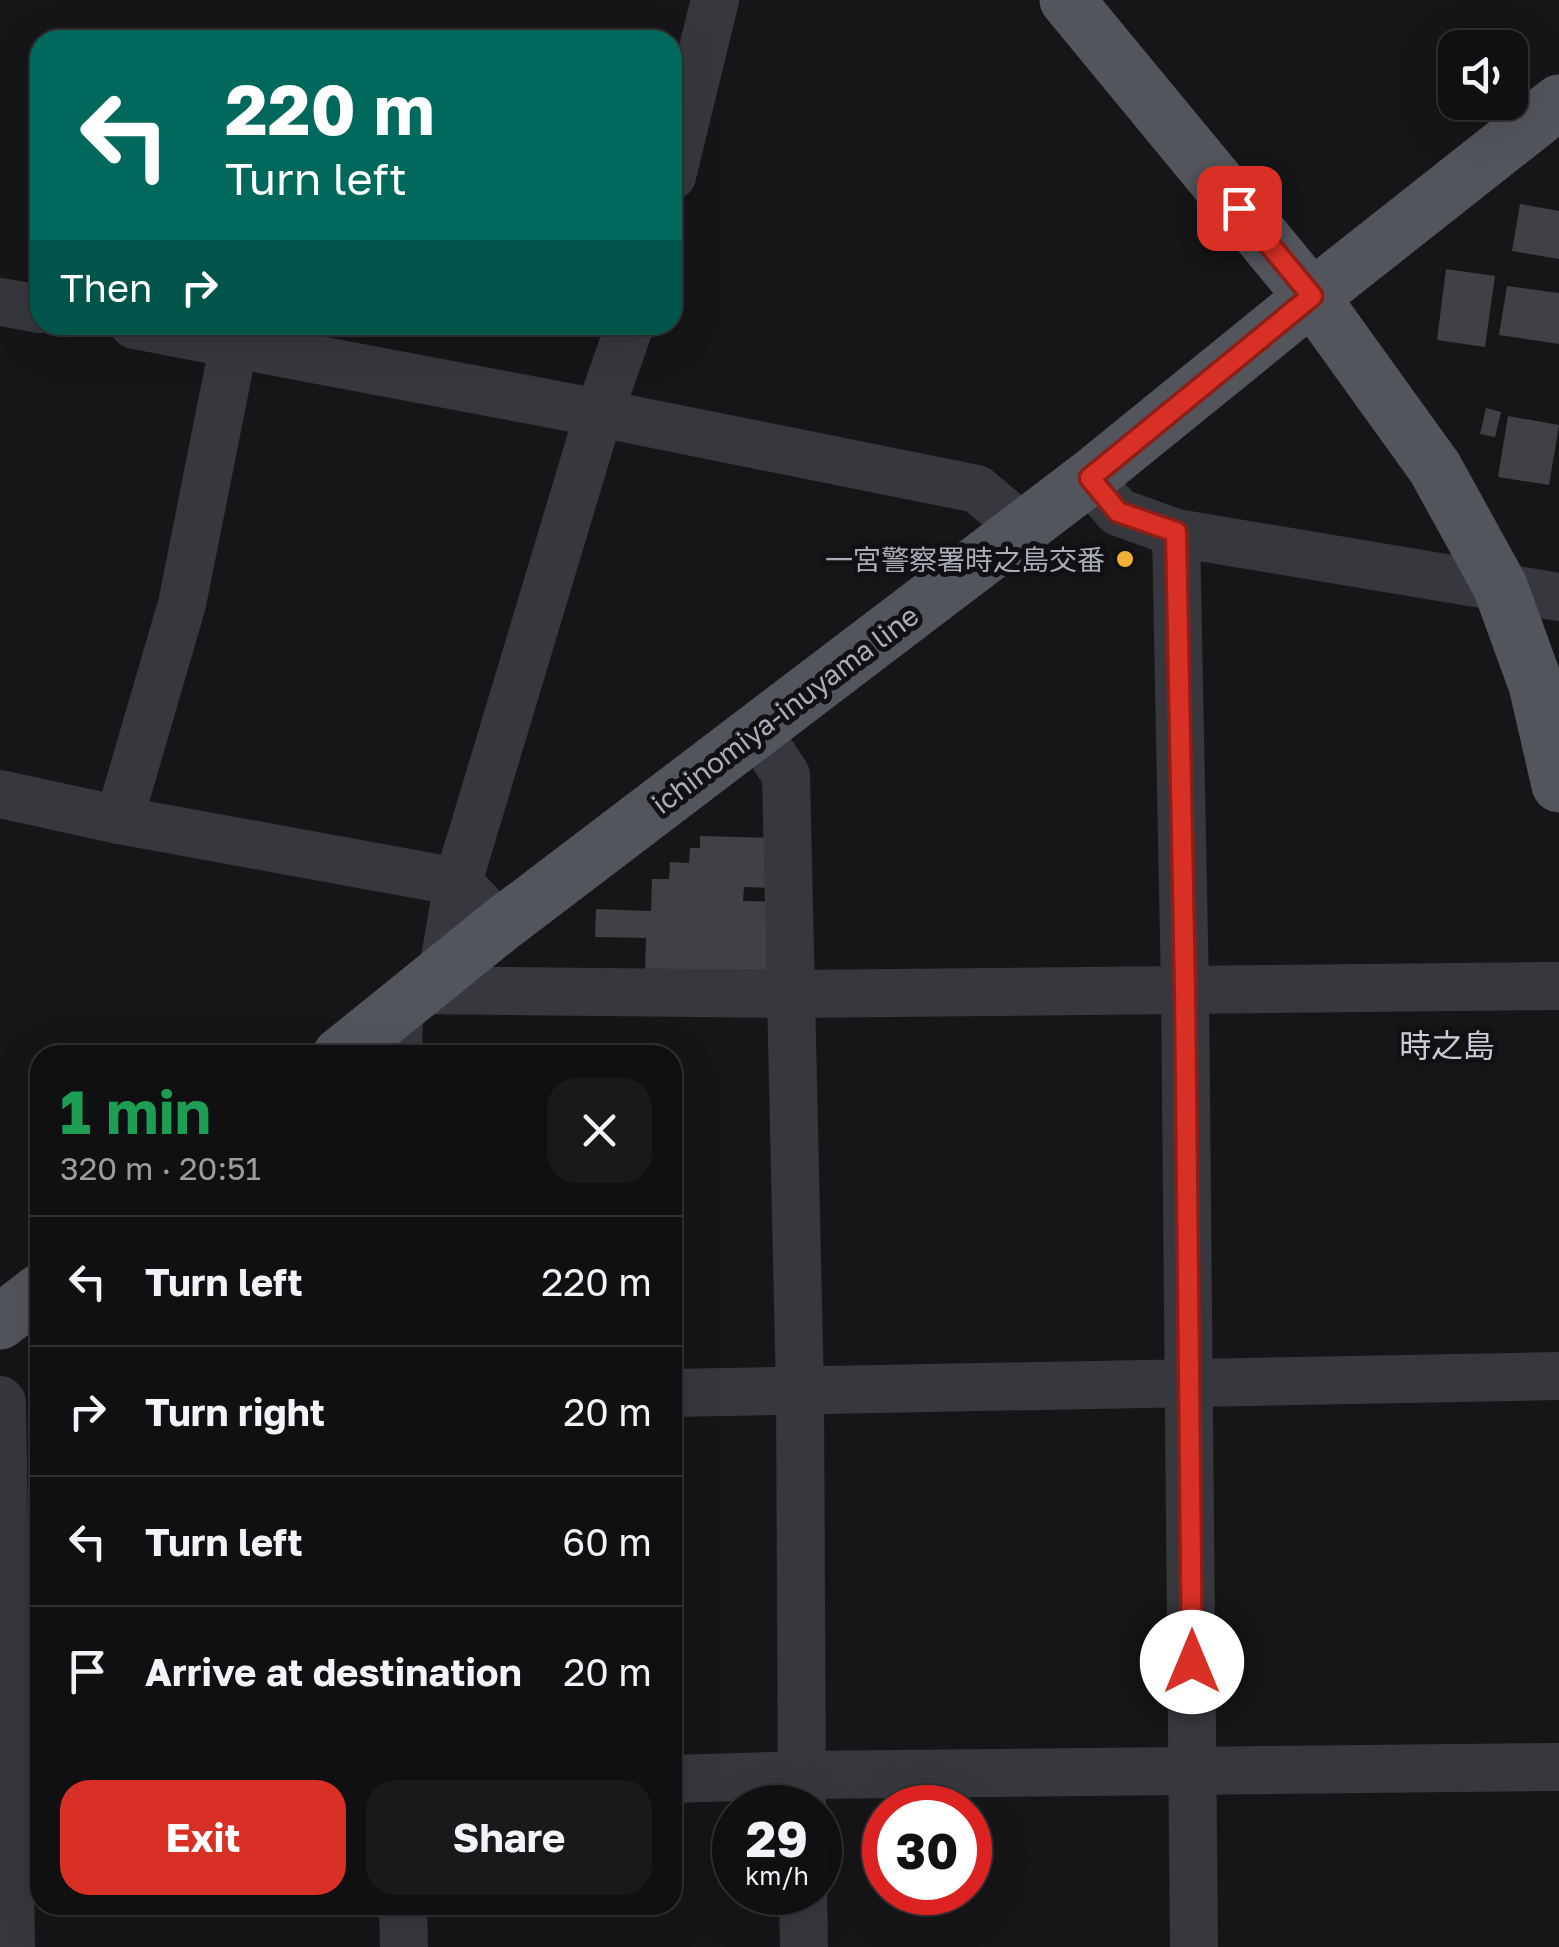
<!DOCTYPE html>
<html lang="en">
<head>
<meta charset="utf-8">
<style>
	:root { --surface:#101012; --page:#19191b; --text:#f1f3f6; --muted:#9c9d9f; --line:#303032; --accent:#d93025 }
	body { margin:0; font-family:"Golos Text","Noto Sans JP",sans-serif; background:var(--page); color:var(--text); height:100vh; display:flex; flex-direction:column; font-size:38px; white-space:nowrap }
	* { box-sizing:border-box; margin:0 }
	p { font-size:32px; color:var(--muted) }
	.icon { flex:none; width:55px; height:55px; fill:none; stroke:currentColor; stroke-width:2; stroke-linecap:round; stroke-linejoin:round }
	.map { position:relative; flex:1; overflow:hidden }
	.details { position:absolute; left:30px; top:1045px; width:652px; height:870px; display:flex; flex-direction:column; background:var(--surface); border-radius:30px; box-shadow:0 10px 40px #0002,0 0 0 2px var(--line) }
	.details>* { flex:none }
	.hud { position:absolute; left:30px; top:30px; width:652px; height:305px; border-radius:30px; box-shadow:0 10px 40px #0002,0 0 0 2px var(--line); background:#00695c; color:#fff; overflow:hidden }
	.fabs { position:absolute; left:1438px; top:30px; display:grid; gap:20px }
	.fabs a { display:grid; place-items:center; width:90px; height:90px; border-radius:20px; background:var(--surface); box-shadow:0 10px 40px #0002,0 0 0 2px var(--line); font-size:50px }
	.speed { position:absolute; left:712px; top:1785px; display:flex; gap:20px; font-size:50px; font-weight:700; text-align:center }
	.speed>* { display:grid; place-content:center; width:130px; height:130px; border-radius:50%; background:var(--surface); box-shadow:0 10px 40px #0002,0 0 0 2px var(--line); line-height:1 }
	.speed small { font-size:25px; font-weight:400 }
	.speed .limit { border:15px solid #d22; background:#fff; color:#111 }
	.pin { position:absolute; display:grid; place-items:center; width:85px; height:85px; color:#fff; margin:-42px; border-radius:20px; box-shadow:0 5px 15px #0006 }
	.me { position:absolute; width:110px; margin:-55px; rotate:0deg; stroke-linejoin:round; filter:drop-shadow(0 0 8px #0008) }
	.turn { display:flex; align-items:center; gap:35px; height:210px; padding:0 30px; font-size:45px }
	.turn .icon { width:130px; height:130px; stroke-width:2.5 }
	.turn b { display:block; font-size:70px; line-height:85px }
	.then { display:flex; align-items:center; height:95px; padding:0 30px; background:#0003; gap:20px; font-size:38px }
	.round { display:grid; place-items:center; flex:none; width:105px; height:105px; border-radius:30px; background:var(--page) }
	.headline { display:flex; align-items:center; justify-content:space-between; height:170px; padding:0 30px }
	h1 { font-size:60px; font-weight:700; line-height:75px; color:#1e9e55 }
	.button { display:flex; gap:20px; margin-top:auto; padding:20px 30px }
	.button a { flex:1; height:115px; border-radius:30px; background:var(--accent); color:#fff; font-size:40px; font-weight:700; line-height:115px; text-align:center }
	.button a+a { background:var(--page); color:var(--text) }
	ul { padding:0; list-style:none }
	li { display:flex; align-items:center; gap:30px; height:130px; padding:0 30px; border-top:2px solid var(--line) }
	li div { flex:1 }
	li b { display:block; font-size:38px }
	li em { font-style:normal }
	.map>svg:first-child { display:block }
	.building { fill:#404145 }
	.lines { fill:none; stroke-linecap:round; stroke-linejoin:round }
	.minor { stroke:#37383d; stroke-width:48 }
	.major { stroke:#53555c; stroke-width:55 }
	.route-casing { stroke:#8d1f18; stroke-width:25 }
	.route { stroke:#d93025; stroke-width:18 }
	.poi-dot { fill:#f2b134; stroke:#111113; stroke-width:4 }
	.labels { text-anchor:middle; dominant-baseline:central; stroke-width:10; stroke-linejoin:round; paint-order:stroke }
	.poi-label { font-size:28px; fill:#a8adb8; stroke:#111113; text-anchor:end }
	.street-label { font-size:28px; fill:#a8adb8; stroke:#111113 }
	.quarter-label { font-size:32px; fill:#c9ccd4; stroke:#111113 }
</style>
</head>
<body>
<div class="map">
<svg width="1559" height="1947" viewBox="0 0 1559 1947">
	<rect width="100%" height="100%" fill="#161618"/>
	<g class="building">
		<polygon points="1520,204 1559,211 1559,259 1512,251"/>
		<polygon points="1446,269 1495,276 1485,347 1437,340"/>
		<polygon points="1507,286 1559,293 1559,344 1499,335"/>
		<polygon points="1486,408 1501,412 1495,437 1480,434"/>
		<polygon points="1508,416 1559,425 1549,485 1498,477"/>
		<polygon points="700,836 777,838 776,888 744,887 743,901 783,902 781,975 645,972 646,938 595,937 596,909 651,911 652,879 669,879 670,862 689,863 690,848 700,848"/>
	</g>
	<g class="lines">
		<g class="minor">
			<polyline points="672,176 715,0"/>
			<polyline points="0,302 40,309"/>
			<polyline points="134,325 599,413 977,489 1023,528"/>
			<polyline points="1089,478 1118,512 1176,533 1559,597"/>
			<polyline points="1176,533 1185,990 1194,1947"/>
			<polyline points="757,731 786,775 800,1391 802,1808"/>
			<polyline points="0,794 119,820 458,882 479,904"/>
			<polyline points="119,820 182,604 234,343"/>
			<polyline points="443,970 458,882 599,413 630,325"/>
			<polyline points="421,990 792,994 1559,986"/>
			<polyline points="398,1055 399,1009"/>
			<polyline points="672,1393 1559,1376"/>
			<polyline points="0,1400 2,1402 11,1947"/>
			<polyline points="672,1779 801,1775 1559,1767"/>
			<polyline points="803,1892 804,1947"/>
			<polyline points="403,1905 404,1947"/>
		</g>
		<g class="major">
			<polyline points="1067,0 1312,297 1435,468 1500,586 1536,685 1559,785"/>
			<polyline points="340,1055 501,925 1089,478 1312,297 1559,102"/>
			<polyline points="0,1322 40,1291"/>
		</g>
	</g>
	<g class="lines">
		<g class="route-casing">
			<polyline id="route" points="1192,1662 1185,990 1176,532 1118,512 1090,478 1312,296 1239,208"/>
		</g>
		<use href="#route" class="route"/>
	</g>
	<circle class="poi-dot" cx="1125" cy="559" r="10"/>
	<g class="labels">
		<g class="poi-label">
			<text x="1105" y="559">一宮警察署時之島交番</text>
		</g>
		<g class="street-label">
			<text transform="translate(785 709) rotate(-37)">ichinomiya-inuyama line</text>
		</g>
		<g class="quarter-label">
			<text x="1447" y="1045">時之島</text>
		</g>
	</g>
</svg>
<div class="fabs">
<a><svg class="icon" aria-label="sound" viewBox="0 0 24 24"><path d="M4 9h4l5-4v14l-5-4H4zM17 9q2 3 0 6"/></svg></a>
</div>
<div class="speed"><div>29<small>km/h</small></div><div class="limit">30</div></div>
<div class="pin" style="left:1239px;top:208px;background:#d93025"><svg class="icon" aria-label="arrive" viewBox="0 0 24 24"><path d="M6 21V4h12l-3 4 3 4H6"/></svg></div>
<svg class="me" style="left:1192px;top:1662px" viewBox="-20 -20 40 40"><circle r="19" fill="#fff"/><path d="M0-13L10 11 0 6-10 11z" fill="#d93025"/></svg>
<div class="hud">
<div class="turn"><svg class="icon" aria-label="left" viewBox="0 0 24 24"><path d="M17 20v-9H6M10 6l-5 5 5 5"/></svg><div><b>220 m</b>Turn left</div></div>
<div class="then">Then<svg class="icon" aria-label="right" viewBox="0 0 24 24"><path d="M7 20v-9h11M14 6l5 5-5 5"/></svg></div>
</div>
<section class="details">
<div class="headline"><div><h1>1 min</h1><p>320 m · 20:51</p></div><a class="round"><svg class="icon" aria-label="close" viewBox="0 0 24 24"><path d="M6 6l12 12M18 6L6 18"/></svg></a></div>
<ul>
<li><svg class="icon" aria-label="left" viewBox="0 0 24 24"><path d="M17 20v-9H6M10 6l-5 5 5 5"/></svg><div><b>Turn left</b></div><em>220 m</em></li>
<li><svg class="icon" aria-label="right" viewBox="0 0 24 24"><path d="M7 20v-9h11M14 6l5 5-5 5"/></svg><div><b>Turn right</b></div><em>20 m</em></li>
<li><svg class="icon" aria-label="left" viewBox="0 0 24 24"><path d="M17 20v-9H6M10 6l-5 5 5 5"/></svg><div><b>Turn left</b></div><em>60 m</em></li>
<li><svg class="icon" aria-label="arrive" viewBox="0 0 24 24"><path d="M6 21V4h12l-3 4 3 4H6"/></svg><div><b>Arrive at destination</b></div><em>20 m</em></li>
</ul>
<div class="button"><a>Exit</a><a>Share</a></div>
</section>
</div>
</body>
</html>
